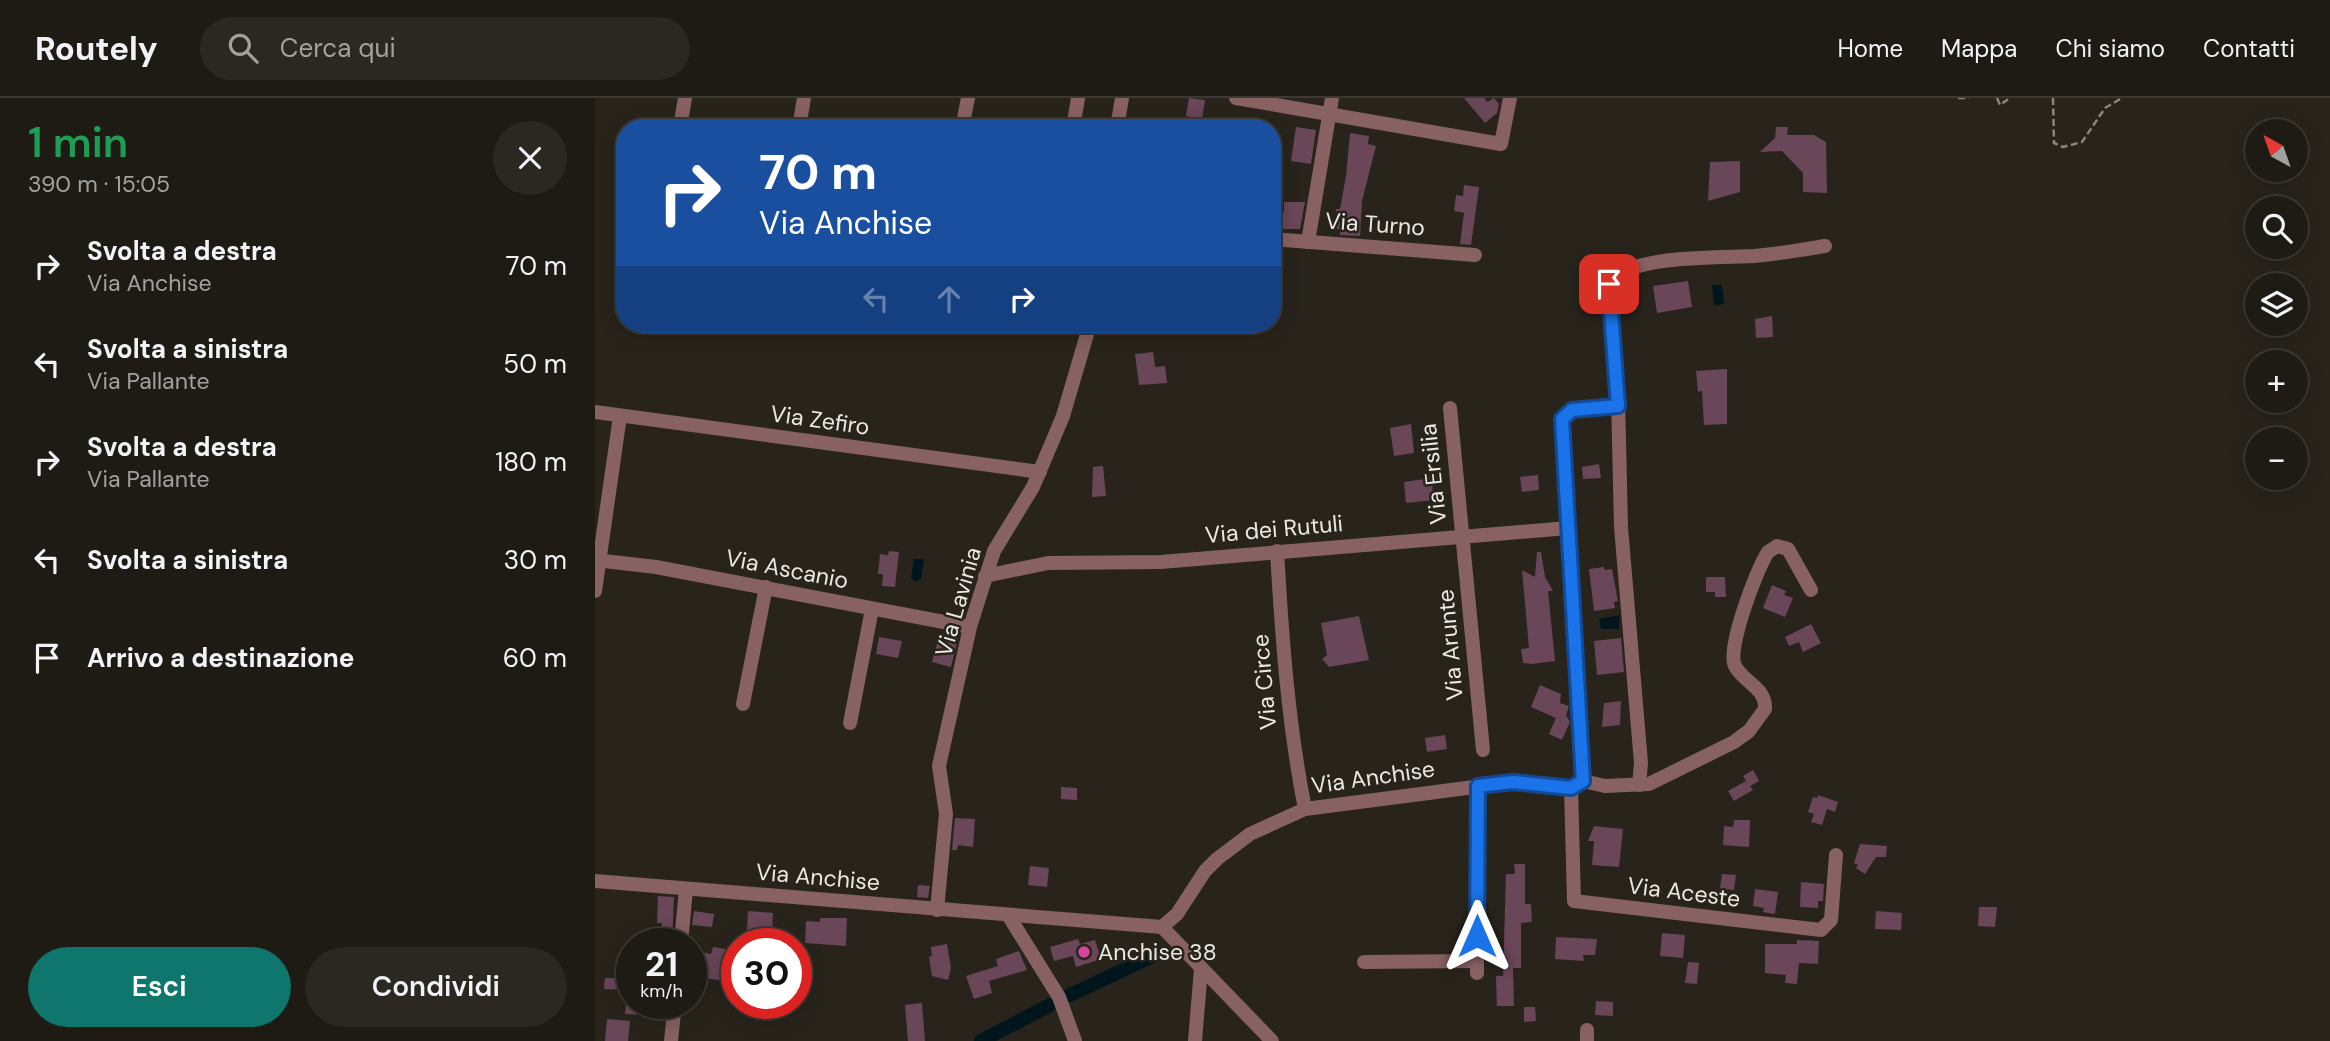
<!DOCTYPE html>
<html lang="it">
<head>
<meta charset="utf-8">
<style>
	:root { --surface:#1e1b15; --page:#2b2822; --text:#f1f3f6; --muted:#a1a1a0; --line:#3c3934; --accent:#0f766e }
	body { margin:0; font-family:"DM Sans",sans-serif; background:var(--page); color:var(--text); height:100vh; display:flex; flex-direction:column; font-size:26px; white-space:nowrap }
	* { box-sizing:border-box; margin:0 }
	p { font-size:23px; color:var(--muted) }
	.icon { flex:none; width:38px; height:38px; fill:none; stroke:currentColor; stroke-width:2; stroke-linecap:round; stroke-linejoin:round }
	.map { position:relative; flex:1; overflow:hidden }
	.sheet { display:flex; flex-direction:column; background:var(--surface); width:595px }
	.sheet>* { flex:none }
	.top-card { position:absolute; left:21px; top:21px; width:665px; height:214px; border-radius:28px; box-shadow:0 4px 18px #0003,0 0 0 2px var(--line); background:#1a4fa0; color:#fff; overflow:hidden }
	.needle { width:46px; rotate:320deg }
	.fabs { position:absolute; left:1650px; top:21px; display:grid; gap:14px }
	.fabs a { display:grid; place-items:center; width:63px; height:63px; border-radius:50%; background:var(--surface); box-shadow:0 4px 18px #0003,0 0 0 2px var(--line); font-size:35px }
	.speed { position:absolute; left:21px; top:830px; display:flex; gap:14px; font-size:35px; font-weight:700; text-align:center }
	.speed>* { display:grid; place-content:center; width:91px; height:91px; border-radius:50%; background:var(--surface); box-shadow:0 4px 18px #0003,0 0 0 2px var(--line); line-height:1 }
	.speed small { font-size:18px; font-weight:400 }
	.speed .limit { border:10px solid #d22; background:#fff; color:#111 }
	.pin { position:absolute; display:grid; place-items:center; width:60px; height:60px; color:#fff; margin:-30px; border-radius:14px; box-shadow:0 4px 10px #0006 }
	.me { position:absolute; width:77px; margin:-38px; rotate:0deg; stroke-linejoin:round; filter:drop-shadow(0 0 5px #0008) }
	.turn { display:flex; align-items:center; gap:24px; height:147px; padding:0 28px; font-size:32px }
	.turn .icon { width:91px; height:91px; stroke-width:2.5 }
	.turn b { display:block; font-size:49px; line-height:60px }
	.lanes { display:flex; align-items:center; height:66px; padding:0 28px; background:#0003; justify-content:center; gap:35px; direction:ltr }
	.lanes .off { opacity:.35 }
	.round { display:grid; place-items:center; flex:none; width:74px; height:74px; border-radius:37px; background:var(--page) }
	.overview { display:flex; align-items:center; justify-content:space-between; height:119px; padding:0 28px }
	h1 { font-size:42px; font-weight:600; line-height:52px; color:#1e9e55 }
	.cta { display:flex; gap:14px; margin-top:auto; padding:14px 28px }
	.cta a { flex:1; height:80px; border-radius:42px; background:var(--accent); color:#fff; font-size:28px; font-weight:600; line-height:80px; text-align:center }
	.cta a+a { background:var(--page); color:var(--text) }
	ul { padding:0; list-style:none }
	li { display:flex; align-items:center; gap:21px; height:98px; padding:0 28px }
	li div { flex:1 }
	li b { display:block; font-size:26px }
	li em { font-style:normal }
	header { display:flex; align-items:center; gap:42px; box-sizing:border-box; height:98px; padding:0 35px; background:var(--surface); border-bottom:2px solid var(--line) }
	header strong { font-size:33px }
	nav { display:flex; gap:38px; margin-inline-start:auto; font-size:24px }
	.search { width:490px; height:63px; background:var(--page); display:flex; align-items:center; gap:18px; box-sizing:border-box; padding:0 24px; border-radius:38px; color:var(--muted); font-size:26px }
	main { display:flex; flex:1; min-height:0 }
	.map>svg:first-child { display:block }
	.water { fill:#00151c }
	.lines { fill:none; stroke-linecap:round; stroke-linejoin:round }
	.canal { stroke:#00151c; stroke-width:14 }
	.building { fill:#694658 }
	.path { stroke:#89867f; stroke-width:2.5; stroke-dasharray:7 3.5; stroke-linecap:butt }
	.minor { stroke:#886162; stroke-width:14 }
	.route-casing { stroke:#114b97; stroke-width:18 }
	.route { stroke:#1a73e8; stroke-width:12 }
	.hotel-dot { fill:#d1479c; stroke:#28241c; stroke-width:2.5 }
	.labels { text-anchor:middle; dominant-baseline:central; stroke-width:5; stroke-linejoin:round; paint-order:stroke }
	.street-label { font-size:23px; fill:#eae8e2; stroke:#28241c }
	.poi-label { font-size:23px; fill:#eae8e2; stroke:#28241c; text-anchor:start }
</style>
</head>
<body>
<header>
<strong>Routely</strong>
<div class="search"><svg class="icon" aria-label="search" viewBox="0 0 24 24"><circle cx="10" cy="10" r="6"/><path d="M15 15l6 6"/></svg>Cerca qui</div>
<nav><a>Home</a><a>Mappa</a><a>Chi siamo</a><a>Contatti</a></nav>
</header>
<main>
<section class="sheet">
<div class="overview"><div><h1>1 min</h1><p>390 m · 15:05</p></div><a class="round"><svg class="icon" aria-label="close" viewBox="0 0 24 24"><path d="M6 6l12 12M18 6L6 18"/></svg></a></div>
<ul>
<li><svg class="icon" aria-label="right" viewBox="0 0 24 24"><path d="M7 20v-9h11M14 6l5 5-5 5"/></svg><div><b>Svolta a destra</b><p>Via Anchise</p></div><em>70 m</em></li>
<li><svg class="icon" aria-label="left" viewBox="0 0 24 24"><path d="M17 20v-9H6M10 6l-5 5 5 5"/></svg><div><b>Svolta a sinistra</b><p>Via Pallante</p></div><em>50 m</em></li>
<li><svg class="icon" aria-label="right" viewBox="0 0 24 24"><path d="M7 20v-9h11M14 6l5 5-5 5"/></svg><div><b>Svolta a destra</b><p>Via Pallante</p></div><em>180 m</em></li>
<li><svg class="icon" aria-label="left" viewBox="0 0 24 24"><path d="M17 20v-9H6M10 6l-5 5 5 5"/></svg><div><b>Svolta a sinistra</b></div><em>30 m</em></li>
<li><svg class="icon" aria-label="arrive" viewBox="0 0 24 24"><path d="M6 21V4h12l-3 4 3 4H6"/></svg><div><b>Arrivo a destinazione</b></div><em>60 m</em></li>
</ul>
<div class="cta"><a>Esci</a><a>Condividi</a></div>
</section>
<div class="map">
<svg width="1735" height="943" viewBox="0 0 1735 943">
	<rect width="100%" height="100%" fill="#28241c"/>
	<g class="water">
		<polygon points="1117,187 1127,187 1129,206 1119,207"/>
		<polygon points="319,461 329,461 326,481 321,484 316,480"/>
		<polygon points="1025,517 1024,531 1006,531 1004,521"/>
	</g>
	<g class="lines">
		<g class="canal">
			<polyline points="475,897 558,858"/>
			<polyline points="386,943 455,907"/>
		</g>
	</g>
	<g class="building">
		<polygon points="594,0 610,2 607,21 591,18"/>
		<polygon points="869,0 889,0 892,4 899,0 904,6 902,15 890,25"/>
		<polygon points="701,29 721,32 716,66 696,63"/>
		<polygon points="1181,29 1193,29 1192,37 1219,37 1231,44 1232,95 1208,94 1208,75 1187,53 1165,54 1180,40"/>
		<polygon points="755,35 774,38 773,46 781,48 767,103 765,138 745,137 745,131 742,131 741,111 745,111 751,78"/>
		<polygon points="1145,63 1145,94 1113,103 1115,64"/>
		<polygon points="869,87 884,89 876,147 865,146 869,115 859,113 861,97 868,98"/>
		<polygon points="689,104 710,104 705,131 683,131 683,115 689,115"/>
		<polygon points="1093,183 1097,209 1062,215 1058,188"/>
		<polygon points="1177,218 1178,239 1161,240 1160,221"/>
		<polygon points="558,254 560,269 570,268 572,285 544,287 540,256"/>
		<polygon points="1132,271 1132,326 1109,327 1107,293 1103,294 1101,273"/>
		<polygon points="816,326 819,355 799,358 795,330"/>
		<polygon points="1004,366 1006,380 988,381 987,369"/>
		<polygon points="508,368 511,398 497,399 498,369"/>
		<polygon points="943,377 944,392 927,394 925,379"/>
		<polygon points="836,380 839,402 811,405 809,384"/>
		<polygon points="294,453 304,454 300,489 287,488 288,476 283,476 285,456 293,457"/>
		<polygon points="942,454 946,454 950,479 958,493 953,493 960,563 937,566 928,565 926,551 934,550 927,472 940,479"/>
		<polygon points="1009,469 1010,472 1017,471 1023,503 1019,504 1020,510 999,513 994,471"/>
		<polygon points="1111,479 1130,479 1131,499 1120,499 1120,494 1111,494"/>
		<polygon points="1177,487 1191,493 1189,497 1198,500 1190,519 1168,510"/>
		<polygon points="764,518 774,562 734,569 727,561 732,557 726,525"/>
		<polygon points="1216,526 1226,545 1208,554 1204,544 1194,548 1190,539"/>
		<polygon points="345,535 363,540 356,569 337,564"/>
		<polygon points="284,539 307,543 303,560 281,556"/>
		<polygon points="1026,540 1029,574 1002,577 999,543"/>
		<polygon points="945,587 966,596 965,605 974,608 971,617 975,624 967,642 954,636 961,620 936,609"/>
		<polygon points="1026,603 1025,627 1007,629 1009,605"/>
		<polygon points="850,637 852,651 832,654 830,640"/>
		<polygon points="1158,672 1164,683 1155,688 1158,692 1139,703 1133,693 1151,683 1148,678"/>
		<polygon points="466,689 482,690 482,702 466,701"/>
		<polygon points="1223,697 1243,704 1240,714 1232,711 1227,727 1216,724 1219,716 1213,714 1218,699 1222,700"/>
		<polygon points="360,720 380,721 378,749 363,747 362,752 357,752"/>
		<polygon points="1139,722 1155,722 1154,749 1128,747 1129,728 1138,729"/>
		<polygon points="999,728 1028,731 1024,769 997,767 999,743 993,743"/>
		<polygon points="1265,746 1292,748 1291,759 1281,759 1270,776 1261,770 1263,767 1259,765"/>
		<polygon points="919,766 930,766 930,806 936,806 937,824 926,825 926,870 918,870 919,908 902,908 901,878 908,878 911,776 920,776"/>
		<polygon points="435,768 454,770 452,789 433,787"/>
		<polygon points="1127,776 1141,777 1139,792 1125,791"/>
		<polygon points="1206,784 1229,786 1228,803 1223,803 1223,810 1205,809"/>
		<polygon points="323,787 335,788 333,800 322,799"/>
		<polygon points="1160,791 1183,794 1180,816 1168,814 1169,810 1158,808"/>
		<polygon points="63,798 79,799 77,845 64,845 67,825 62,825"/>
		<polygon points="1384,809 1402,809 1400,829 1383,828"/>
		<polygon points="99,813 119,816 117,829 97,827"/>
		<polygon points="153,813 178,815 177,834 152,832"/>
		<polygon points="1281,813 1307,815 1306,832 1280,831"/>
		<polygon points="225,820 252,820 251,848 210,845 211,823 225,824"/>
		<polygon points="1067,835 1090,837 1088,860 1065,858"/>
		<polygon points="961,839 1002,841 1000,857 988,857 989,863 960,861"/>
		<polygon points="483,841 485,846 500,842 506,861 481,869 478,858 459,863 455,849"/>
		<polygon points="1202,842 1224,843 1223,866 1204,865 1202,886 1190,885 1191,877 1170,875 1170,846 1202,846"/>
		<polygon points="352,846 356,870 353,882 337,878 334,859 337,858 336,849"/>
		<polygon points="118,849 136,852 135,858 140,859 136,884 103,879 106,854 116,856"/>
		<polygon points="424,853 432,872 394,883 397,895 379,901 371,878 403,868 401,861"/>
		<polygon points="1093,864 1104,865 1102,886 1090,885"/>
		<polygon points="10,880 37,881 37,892 9,891"/>
		<polygon points="1001,903 1018,904 1018,918 1000,917"/>
		<polygon points="31,905 54,905 53,917 30,916"/>
		<polygon points="327,905 330,943 313,943 310,907"/>
		<polygon points="929,909 940,909 941,923 929,924"/>
		<polygon points="12,921 35,923 33,943 10,943"/>
	</g>
	<g class="lines">
		<g class="path">
			<polyline points="1363,0 1374,0"/>
			<polyline points="1402,0 1405,7 1415,0"/>
			<polyline points="1458,0 1459,45 1468,49 1487,44 1510,10 1527,0"/>
		</g>
		<g class="minor">
			<polyline points="641,0 906,46 915,0"/>
			<polyline points="85,30 90,0"/>
			<polyline points="204,30 209,0"/>
			<polyline points="367,30 373,0"/>
			<polyline points="478,30 483,0"/>
			<polyline points="522,30 527,0"/>
			<polyline points="677,141 880,157"/>
			<polyline points="713,144 737,0"/>
			<polyline points="855,310 888,652"/>
			<polyline points="0,314 445,374"/>
			<path d="M682,453C687,540 693,625 710,711"/>
			<polyline points="0,462 61,469 375,529"/>
			<polyline points="390,478 453,465 566,464 973,430"/>
			<polyline points="0,493 25,318"/>
			<polyline points="148,606 171,489"/>
			<polyline points="255,625 277,511"/>
			<polyline points="988,683 967,321 977,312 1023,308"/>
			<path d="M1044,687L1046,665L1026,429L1023,299L1014,186C1032,156 1126,160 1159,158C1183,156 1206,152 1230,148"/>
			<polyline points="976,689 979,803 1226,832 1236,822 1241,757"/>
			<path d="M0,783L567,829L582,816L610,773L622,761L655,736L710,711L918,684L976,689L988,683L1010,688L1054,686L1139,644L1154,633L1170,611C1171,589 1149,585 1140,568C1131,552 1162,470 1173,454L1182,448L1193,451L1216,492"/>
			<polyline points="342,812 351,716 344,668 375,529 399,453 438,389 468,318 495,226"/>
			<polyline points="413,817 464,899 480,943"/>
			<polyline points="567,829 677,943"/>
			<polyline points="86,845 91,791"/>
			<polyline points="769,864 882,863"/>
			<polyline points="882,875 882,688"/>
			<polyline points="992,932 992,943"/>
			<polyline points="76,943 80,905"/>
			<polyline points="600,943 606,871"/>
		</g>
	</g>
	<g class="lines">
		<g class="route-casing">
			<polyline id="route" points="882,838 883,688 918,684 976,690 988,683 967,321 977,312 1023,308 1014,186"/>
		</g>
		<use href="#route" class="route"/>
	</g>
	<circle class="hotel-dot" cx="489" cy="854" r="7"/>
	<g class="labels">
		<g class="street-label">
			<text transform="translate(780 126) rotate(4)">Via Turno</text>
			<text transform="translate(225 322) rotate(8)">Via Zefiro</text>
			<text transform="translate(838 376) rotate(-96)">Via Ersilia</text>
			<text transform="translate(679 431) rotate(-5)">Via dei Rutuli</text>
			<text transform="translate(192 471) rotate(11)">Via Ascanio</text>
			<text transform="translate(363 504) rotate(-74)">Via Lavinia</text>
			<text transform="translate(855 547) rotate(-95)">Via Arunte</text>
			<text transform="translate(669 584) rotate(-95)">Via Circe</text>
			<text transform="translate(778 679) rotate(-8)">Via Anchise</text>
			<text transform="translate(223 779) rotate(5)">Via Anchise</text>
			<text transform="translate(1089 794) rotate(7)">Via Aceste</text>
		</g>
		<g class="poi-label">
			<text x="503" y="854">Anchise 38</text>
		</g>
	</g>
</svg>
<div class="fabs">
<a><svg class="needle" viewBox="-14 -14 28 28"><path d="M0-13l5 13h-10z" fill="#e53935"/><path d="M0 13l5-13h-10z" fill="#a1a1a0"/></svg></a>
<a><svg class="icon" aria-label="search" viewBox="0 0 24 24"><circle cx="10" cy="10" r="6"/><path d="M15 15l6 6"/></svg></a>
<a><svg class="icon" aria-label="layers" viewBox="0 0 24 24"><path d="M12 4l9 5-9 5-9-5zM3 14l9 5 9-5"/></svg></a>
<a>+</a>
<a>−</a>
</div>
<div class="speed"><div>21<small>km/h</small></div><div class="limit">30</div></div>
<div class="pin" style="left:1014px;top:186px;background:#d93025"><svg class="icon" aria-label="arrive" viewBox="0 0 24 24"><path d="M6 21V4h12l-3 4 3 4H6"/></svg></div>
<svg class="me" style="left:882px;top:838px" viewBox="-20 -20 40 40"><path d="M0-17L14 15 0 8-14 15z" fill="#1a73e8" stroke="#fff" stroke-width="4"/></svg>
<div class="top-card">
<div class="turn"><svg class="icon" aria-label="right" viewBox="0 0 24 24"><path d="M7 20v-9h11M14 6l5 5-5 5"/></svg><div><b>70 m</b>Via Anchise</div></div>
<div class="lanes"><svg class="icon off" aria-label="left" viewBox="0 0 24 24"><path d="M17 20v-9H6M10 6l-5 5 5 5"/></svg><svg class="icon off" aria-label="ahead" viewBox="0 0 24 24"><path d="M12 20V5M6 11l6-6 6 6"/></svg><svg class="icon" aria-label="right" viewBox="0 0 24 24"><path d="M7 20v-9h11M14 6l5 5-5 5"/></svg></div>
</div>
</div>
</main>
</body>
</html>
